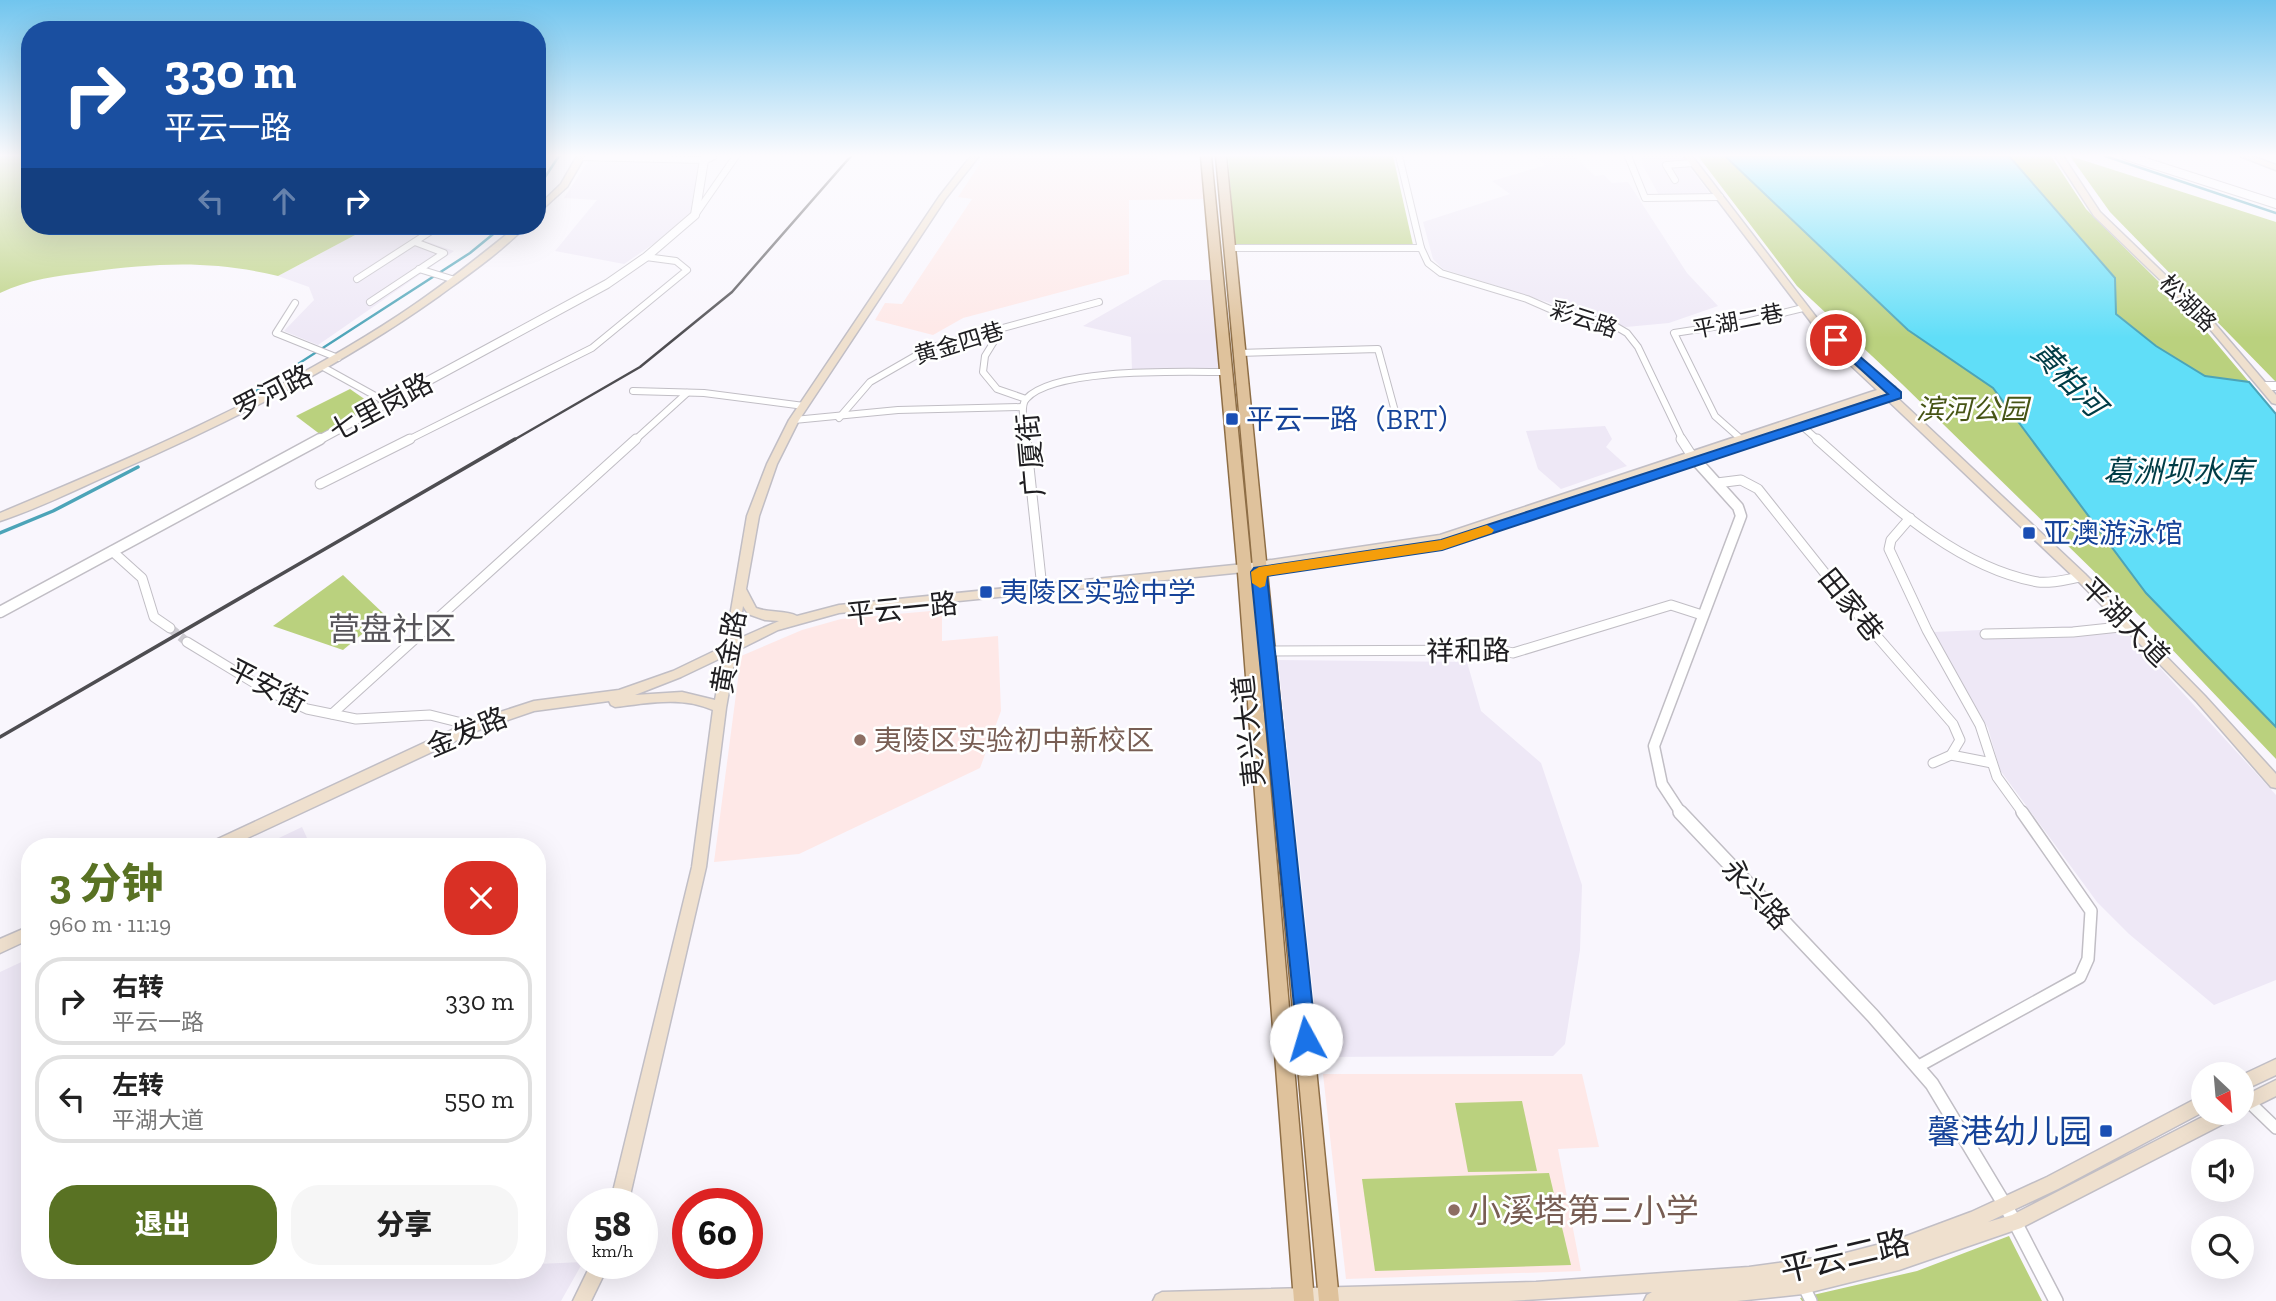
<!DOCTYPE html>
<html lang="zh">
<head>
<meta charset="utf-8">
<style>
	:root { --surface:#fff; --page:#f6f6f6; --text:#222; --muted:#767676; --line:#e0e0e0; --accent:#597223 }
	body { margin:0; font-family:"Zilla Slab","Noto Sans SC",serif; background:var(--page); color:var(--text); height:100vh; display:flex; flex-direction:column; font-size:26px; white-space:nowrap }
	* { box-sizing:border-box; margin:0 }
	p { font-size:23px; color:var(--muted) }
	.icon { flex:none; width:38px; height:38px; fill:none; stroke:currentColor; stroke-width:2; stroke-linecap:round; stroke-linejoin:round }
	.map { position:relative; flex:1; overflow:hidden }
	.panel { position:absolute; left:21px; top:838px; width:525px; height:441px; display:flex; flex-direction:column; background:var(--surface); border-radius:28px; box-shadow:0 7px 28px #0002 }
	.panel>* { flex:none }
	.hud { position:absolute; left:21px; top:21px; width:525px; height:214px; border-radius:28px; box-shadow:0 7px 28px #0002; background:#1a4fa0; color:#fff; overflow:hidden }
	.needle { width:46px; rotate:154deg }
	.fabs { position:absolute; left:2191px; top:1062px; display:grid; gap:14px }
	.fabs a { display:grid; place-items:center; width:63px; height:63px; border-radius:50%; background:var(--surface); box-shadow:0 7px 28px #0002; font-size:35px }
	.speed { position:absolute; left:567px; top:1188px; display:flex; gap:14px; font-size:35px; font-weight:700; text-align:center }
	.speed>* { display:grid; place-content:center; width:91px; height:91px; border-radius:50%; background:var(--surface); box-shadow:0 7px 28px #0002; line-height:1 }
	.speed small { font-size:18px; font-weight:400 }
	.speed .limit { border:10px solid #d22; background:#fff; color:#111 }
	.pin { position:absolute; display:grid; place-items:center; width:60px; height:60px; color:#fff; margin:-30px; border:4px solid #fff; border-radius:50%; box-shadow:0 2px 7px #0007 }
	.me { position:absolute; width:77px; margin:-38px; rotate:354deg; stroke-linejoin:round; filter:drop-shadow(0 0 5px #0008) }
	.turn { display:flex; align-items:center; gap:24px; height:147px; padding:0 28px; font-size:32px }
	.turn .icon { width:91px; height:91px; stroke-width:2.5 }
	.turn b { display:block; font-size:49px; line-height:60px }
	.lanes { display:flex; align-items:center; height:66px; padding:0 28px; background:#0003; justify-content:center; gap:35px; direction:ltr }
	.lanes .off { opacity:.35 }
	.round { display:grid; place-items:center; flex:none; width:74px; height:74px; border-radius:28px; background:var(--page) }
	.head { display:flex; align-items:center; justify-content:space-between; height:119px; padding:0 28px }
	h1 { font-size:42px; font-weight:800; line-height:52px; color:var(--accent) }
	.action { display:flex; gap:14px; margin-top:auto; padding:14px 28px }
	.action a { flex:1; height:80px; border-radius:28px; background:var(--accent); color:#fff; font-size:28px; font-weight:800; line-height:80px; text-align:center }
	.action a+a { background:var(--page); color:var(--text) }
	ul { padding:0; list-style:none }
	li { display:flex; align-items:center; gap:21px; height:88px; margin:0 14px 10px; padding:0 14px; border:4px solid var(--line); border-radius:28px }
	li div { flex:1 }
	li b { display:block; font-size:26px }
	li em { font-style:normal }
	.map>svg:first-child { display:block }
	.built { fill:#eee8f6 }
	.education { fill:#fee8e7 }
	.green { fill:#bad17e }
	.water { fill:#60def8; stroke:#4ca4b8; stroke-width:2 }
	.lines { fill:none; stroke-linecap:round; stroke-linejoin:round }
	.stream-far1 { stroke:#4ca4b8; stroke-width:2.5 }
	.stream { stroke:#4ca4b8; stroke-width:3.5 }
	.minor-tunnel { stroke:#cdcbd1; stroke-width:9; stroke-dasharray:9 4.5; stroke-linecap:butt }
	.minor-far2-casing { stroke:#c1bec5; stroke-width:8 }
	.minor-far1-casing { stroke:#c1bec5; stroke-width:11 }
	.minor-casing { stroke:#c1bec5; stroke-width:14 }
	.tertiary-far2-casing { stroke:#c1bec5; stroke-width:10 }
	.tertiary-far1-casing { stroke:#c1bec5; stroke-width:13 }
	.tertiary-casing { stroke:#c1bec5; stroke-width:16 }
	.secondary-casing { stroke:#c1bec5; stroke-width:3 }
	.primary-casing { stroke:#8e6e46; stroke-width:3 }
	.minor-far2 { stroke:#fff; stroke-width:6 }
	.minor-far1 { stroke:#fff; stroke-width:9 }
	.minor { stroke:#fff; stroke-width:11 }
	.tertiary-far2 { stroke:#fff; stroke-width:8 }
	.tertiary-far1 { stroke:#fff; stroke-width:10 }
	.tertiary { stroke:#fff; stroke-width:13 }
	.secondary { fill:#efe0ce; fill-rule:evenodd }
	.primary { fill:#dfc29c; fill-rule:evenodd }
	.rail-far1 { stroke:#4e4d51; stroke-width:2.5 }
	.rail { stroke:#4e4d51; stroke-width:3.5 }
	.route { fill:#1a73e8; stroke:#114b97; stroke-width:2 }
	.slow { fill:#f59e0b }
	.transit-dot { fill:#1a4fb4; stroke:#fff; stroke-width:2.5 }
	.education-dot { fill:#8d6e63; stroke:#fff; stroke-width:2.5 }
	.labels { text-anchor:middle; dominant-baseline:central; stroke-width:5; stroke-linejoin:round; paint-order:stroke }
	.far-street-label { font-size:23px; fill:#1f1e21; stroke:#fff }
	.street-label { font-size:28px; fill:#1f1e21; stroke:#fff }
	.park-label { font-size:28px; font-style:italic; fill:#465415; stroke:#fff }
	.transit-label { font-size:28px; fill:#164399; stroke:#fff; text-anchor:start }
	.education-label { font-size:28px; fill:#785e54; stroke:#fff; text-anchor:start }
	.water-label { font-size:30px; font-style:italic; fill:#003c46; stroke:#fff }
	.quarter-label { font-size:32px; fill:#57555a; stroke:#fff }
	.near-transit-label { font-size:33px; fill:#164399; stroke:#fff; text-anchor:end }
	.near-education-label { font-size:33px; fill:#785e54; stroke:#fff; text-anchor:start }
	.near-street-label { font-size:33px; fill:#1f1e21; stroke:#fff }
</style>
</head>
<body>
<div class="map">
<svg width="2276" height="1301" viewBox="0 0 2276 1301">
	<rect width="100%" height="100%" fill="#f9f6fd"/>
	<g class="built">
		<polygon points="1535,156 1574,156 1595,176 1604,175 1612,183 1628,182 1687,273 1718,306 1669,323 1626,327 1443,269 1433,259 1423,222 1510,194 1492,181 1546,165"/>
		<polygon points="1642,156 1681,156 1710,194 1659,195 1642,164"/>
		<polygon points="589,160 691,161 699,165 691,213 677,228 624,264 555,251 597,200 564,198"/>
		<polygon points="372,226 444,226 422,240 454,251 318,345 284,331 314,300 309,287 278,276"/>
		<polygon points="1163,280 1213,280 1219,369 1132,371 1131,337 1083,326"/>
		<polygon points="1605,426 1612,439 1606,447 1627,466 1561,489 1538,469 1526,431"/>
		<polygon points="2120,624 2276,795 2276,980 2214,1005 2129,934 2097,902 2000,770 1988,728 1933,632"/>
		<polygon points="1278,660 1467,662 1481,711 1541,763 1582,885 1580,950 1565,1044 1553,1056 1320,1057"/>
		<polygon points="302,827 311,847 260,847"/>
		<polygon points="30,958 30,1270 537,1270 537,1264 583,1262 561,1301 0,1301 0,972"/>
	</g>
	<g class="education">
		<polygon points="985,156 1157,156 1158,160 1202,160 1205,199 1129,200 1129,274 963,318 933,335 875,320 885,303 902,304 972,199 958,197"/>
		<polygon points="942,610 942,641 998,636 1001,711 980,768 799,854 714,862 741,656 802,630 841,619"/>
		<polygon points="1323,1074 1582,1074 1599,1147 1558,1149 1581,1271 1346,1279"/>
	</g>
	<g class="green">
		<path d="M0,156H30V226H372L278,276C210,260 158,263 89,272C57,276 29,279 0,293Z"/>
		<polygon points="1228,156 1393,156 1413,245 1235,245"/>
		<polygon points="1698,156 1725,156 1908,330 1993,387 2146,593 2276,727 2276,759 2148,624 1902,384 1797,286"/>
		<polygon points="2009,156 2051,156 2086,209 2195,318 2249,382 2205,376 2156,346 2116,314 2115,277"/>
		<polygon points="2070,156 2276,222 2276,382 2110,212"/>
		<polygon points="350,389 376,407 321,435 296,416"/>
		<polygon points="343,575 385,615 343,650 273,626"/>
		<polygon points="1522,1101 1537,1171 1468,1172 1455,1103"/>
		<polygon points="1549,1173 1571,1265 1375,1271 1362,1179"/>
		<polygon points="2009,1236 2042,1301 1802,1301 1800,1298 1917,1271"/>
	</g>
	<polygon class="water" points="1725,156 2009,156 2115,278 2116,314 2156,346 2205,376 2249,382 2276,414 2276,727 2146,593 1993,388 1908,330"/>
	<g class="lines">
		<g class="stream-far1">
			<polyline points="2105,156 2276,213"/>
			<polyline points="537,189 559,156"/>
			<polyline points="236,404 470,253 503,226"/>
		</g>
		<polyline class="stream" points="0,533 53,511 138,467"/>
		<polyline class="minor-tunnel" points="170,628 187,642"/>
		<g class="minor-far2-casing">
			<g id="minor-far2">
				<polyline points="1399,156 1421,248 1428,263 1441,273 1527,299 1559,313 1610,323 1627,333 1638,347 1683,441"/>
				<polyline points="1628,156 1645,198 1720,197"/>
				<polyline points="581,157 704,160"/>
				<polyline points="1675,180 1666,165 1693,163"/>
				<polyline points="695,215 736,156"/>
				<polyline points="1228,248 1421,248"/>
				<polyline points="419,269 455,280"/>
				<polyline points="357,279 439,226"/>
				<polyline points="370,302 444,253 415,242"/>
				<polyline points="295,303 276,333 338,358"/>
				<polyline points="1001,330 985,356 983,372 997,389 1026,399"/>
				<polyline points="1238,353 1378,349 1399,426"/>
				<polyline points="323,367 388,403"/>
				<polyline points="633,391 704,393 804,406"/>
				<polyline points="839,418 870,382 929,348 1099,302"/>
				<polyline points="794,420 898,410 1023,407"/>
				<polyline points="1802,426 1819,441"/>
				<polyline points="1741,439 1715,416 1674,333 1746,322 1803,308"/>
				<polyline points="406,441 592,348 687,270 676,261 646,257"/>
				<polyline points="634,441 687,393"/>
				<path d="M1027,441C1025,430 1019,407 1026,399C1054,367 1184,372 1226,372"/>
			</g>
		</g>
		<g class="minor-far1-casing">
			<g id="minor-far1">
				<polyline points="1026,439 1042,588"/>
				<polyline points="1681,439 1692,456"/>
				<path d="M1817,439C1880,494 1952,567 2038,582C2052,584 2067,579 2081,577"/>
				<polyline points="1717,483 1741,480 1758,489 1855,611 1953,724 1960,740 1951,755"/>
				<polyline points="320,484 410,439"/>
				<polyline points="1910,518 1891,540 1889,549 1927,630 1980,725 1997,777 2023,813"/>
				<polyline points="112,551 142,578 154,617 170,628"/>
				<polyline points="1985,634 2073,632 2129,626"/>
				<polyline points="187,642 266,690 307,709 356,719 430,715 474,726"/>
				<polyline points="1267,651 1500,650 1513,653 1671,605 1702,615"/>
				<polyline points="332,714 636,439"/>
				<polyline points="1933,763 1951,755 1992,763"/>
			</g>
		</g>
		<g class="minor-casing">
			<g id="minor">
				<polyline points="1917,1067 2080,977 2088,959 2091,911 2022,812"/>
				<polyline points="2249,1102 2276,1128"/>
				<polyline points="1802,1283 1811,1301"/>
			</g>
		</g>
		<g class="tertiary-far2-casing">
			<g id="tertiary-far2">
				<polyline points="2127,156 2276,204"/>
				<polyline points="2264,386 2276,386"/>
				<polyline points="317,441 607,284 646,257 695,215 704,160 712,156"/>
			</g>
		</g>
		<g class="tertiary-far1-casing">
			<g id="tertiary-far1">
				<polyline points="0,612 320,439"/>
				<polyline points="1681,813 1662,784 1654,746 1741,516 1738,507 1692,456"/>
			</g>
		</g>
		<g class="tertiary-casing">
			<polyline id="tertiary" points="1680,812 1873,1016 1932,1084 2015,1222 2056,1301"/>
		</g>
		<g class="secondary-casing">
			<g id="secondary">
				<polygon points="577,156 585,156 567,187 537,214 537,207 561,184"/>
				<path d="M971,156H979L946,198L799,420L777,464L759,516L746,589L756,608C769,613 785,610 797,616L839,605L1244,564L1440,535L1877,390L1827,343L1684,156H1692L1833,339L1885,388L1895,387V391L1891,392L2085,574L2205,696L2276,774V788L2271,787L2197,702L2077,580L1882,395L1441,543L1244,572L839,613L778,630L736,651L726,708L706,867L628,1204H610L692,867L713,710C682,696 648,703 615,707L611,705L609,701L534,711L479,730L228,847H207L209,843L469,722L534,701L619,690L673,671L725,646L747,516L767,464L789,420L939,197ZM743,606L748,614L765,620L779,621L738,639ZM723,657L715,700L682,692L635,695L681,677Z"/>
				<polygon points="2055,156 2063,156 2100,212 2210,318 2276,395 2276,404 2272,403 2204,322 2094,216"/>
				<polygon points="2240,156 2252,156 2276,165 2276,170"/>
				<path d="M517,226H526C501,252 469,274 439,296C339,367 230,422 118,471C79,488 40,508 0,521V513C137,456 274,397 399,315C440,288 479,257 517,226Z"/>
				<polygon points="30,926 30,939 0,953 0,939"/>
				<polygon points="2276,1059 2276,1075 2242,1091 2242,1075"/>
				<polygon points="2276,1080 2276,1096 2242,1113 2242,1097"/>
				<polygon points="2203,1095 2203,1112 2058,1189 1988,1222 2012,1215 2210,1113 2235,1113 2233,1119 2021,1228 1899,1270 1803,1294 1737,1301 1644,1301 1647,1295 1652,1292 1509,1301 1153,1301 1156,1295 1162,1292 1536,1282 1749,1267 1838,1255 1896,1240 1971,1212 2047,1177"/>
				<polygon points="591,1264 609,1264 591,1301 573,1301"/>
			</g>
		</g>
		<g class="primary-casing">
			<g id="primary">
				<polygon points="1201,156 1211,156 1252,573 1314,1301 1294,1301 1238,573"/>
				<polygon points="1216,156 1226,156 1339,1301 1319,1301"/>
			</g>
		</g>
		<use href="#minor-far2" class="minor-far2"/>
		<use href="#minor-far1" class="minor-far1"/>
		<use href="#minor" class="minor"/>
		<use href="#tertiary-far2" class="tertiary-far2"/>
		<use href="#tertiary-far1" class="tertiary-far1"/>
		<use href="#tertiary" class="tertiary"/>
		<use href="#secondary" class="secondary"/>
		<use href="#primary" class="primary"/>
		<polyline class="rail-far1" points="512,441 640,367 732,292 851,156"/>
		<polyline class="rail" points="0,737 515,439"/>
	</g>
	<linearGradient id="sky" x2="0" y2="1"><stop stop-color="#71c5ee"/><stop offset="0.46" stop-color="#fcfbfe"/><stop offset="1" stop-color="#fcfbfe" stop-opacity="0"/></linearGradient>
	<rect width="2276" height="338" fill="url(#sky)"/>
	<polygon class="route" points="1836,336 1901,392 1901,398 1442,550 1267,576 1316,1039 1313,1046 1306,1048 1298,1046 1251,572 1254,568 1441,540 1888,394 1832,343 1830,340"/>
	<polygon class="slow" points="1487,525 1494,530 1492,533 1442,550 1267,576 1265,586 1260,588 1252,583 1251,572 1259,567 1441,540"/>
	<g class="transit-dot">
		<rect x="1225" y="412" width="14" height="14" rx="3.5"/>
		<rect x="2022" y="526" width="14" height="14" rx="3.5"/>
		<rect x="979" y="585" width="14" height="14" rx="3.5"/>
		<rect x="2099" y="1124" width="14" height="14" rx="3.5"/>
	</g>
	<g class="education-dot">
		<circle cx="860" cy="740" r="7"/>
		<circle cx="1454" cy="1210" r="7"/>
	</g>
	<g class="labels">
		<g class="far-street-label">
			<text transform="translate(2188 303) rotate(45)">松湖路</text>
			<text transform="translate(1584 319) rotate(18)">彩云路</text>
			<text transform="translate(1738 321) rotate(-11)">平湖二巷</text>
			<text transform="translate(959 343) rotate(-17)">黄金四巷</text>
		</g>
		<g class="street-label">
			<text transform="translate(273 392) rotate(-27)">罗河路</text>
			<text transform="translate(381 407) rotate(-28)">七里岗路</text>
			<text transform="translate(1031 455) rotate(-95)">广厦街</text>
			<text transform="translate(1851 605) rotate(51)">田家巷</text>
			<text transform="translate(902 609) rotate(-6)">平云一路</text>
			<text transform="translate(2125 622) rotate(45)">平湖大道</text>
			<text transform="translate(1468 651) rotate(-1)">祥和路</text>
			<text transform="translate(729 652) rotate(-80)">黄金路</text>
			<text transform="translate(267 686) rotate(27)">平安街</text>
			<text transform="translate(1249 731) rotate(-96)">夷兴大道</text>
			<text transform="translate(467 732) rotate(-23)">金发路</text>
			<text transform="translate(1756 894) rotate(47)">永兴路</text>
		</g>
		<g class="park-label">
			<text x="1972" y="409">滨河公园</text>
		</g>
		<g class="transit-label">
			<text x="1246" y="419">平云一路（BRT）</text>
			<text x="2043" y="533">亚澳游泳馆</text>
			<text x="1000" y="592">夷陵区实验中学</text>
		</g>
		<g class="education-label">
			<text x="874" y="740">夷陵区实验初中新校区</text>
		</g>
		<g class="water-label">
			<text transform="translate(2068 379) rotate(46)">黄柏河</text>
			<text x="2178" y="472">葛洲坝水库</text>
		</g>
		<g class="quarter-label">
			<text x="392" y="629">营盘社区</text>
		</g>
		<g class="near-transit-label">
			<text x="2092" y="1131">馨港幼儿园</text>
		</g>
		<g class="near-education-label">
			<text x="1468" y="1210">小溪塔第三小学</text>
		</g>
		<g class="near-street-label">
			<text transform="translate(1845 1256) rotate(-13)">平云二路</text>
		</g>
	</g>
</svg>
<div class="fabs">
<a><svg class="needle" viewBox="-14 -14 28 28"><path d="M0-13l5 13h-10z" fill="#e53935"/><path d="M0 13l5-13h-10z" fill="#767676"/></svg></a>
<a><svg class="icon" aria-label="sound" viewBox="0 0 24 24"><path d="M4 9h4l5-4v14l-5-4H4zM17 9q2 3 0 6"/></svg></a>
<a><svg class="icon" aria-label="search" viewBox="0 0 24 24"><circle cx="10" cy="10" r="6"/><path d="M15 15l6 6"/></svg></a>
</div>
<div class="speed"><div>58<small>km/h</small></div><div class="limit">60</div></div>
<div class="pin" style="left:1836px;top:340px;background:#d93025"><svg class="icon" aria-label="arrive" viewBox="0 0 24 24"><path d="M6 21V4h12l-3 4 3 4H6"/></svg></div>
<svg class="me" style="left:1306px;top:1039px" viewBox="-20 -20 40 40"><circle r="19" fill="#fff"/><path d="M0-13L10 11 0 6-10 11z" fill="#1a73e8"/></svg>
<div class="hud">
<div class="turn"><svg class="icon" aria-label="right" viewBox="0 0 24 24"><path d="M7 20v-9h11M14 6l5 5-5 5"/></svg><div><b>330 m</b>平云一路</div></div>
<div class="lanes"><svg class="icon off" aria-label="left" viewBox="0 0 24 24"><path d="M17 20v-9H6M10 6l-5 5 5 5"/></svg><svg class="icon off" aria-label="ahead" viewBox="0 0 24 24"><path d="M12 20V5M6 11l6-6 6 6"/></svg><svg class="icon" aria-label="right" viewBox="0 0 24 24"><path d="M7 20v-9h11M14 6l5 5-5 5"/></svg></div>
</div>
<section class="panel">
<div class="head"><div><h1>3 分钟</h1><p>960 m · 11:19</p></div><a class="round" style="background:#d93025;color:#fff"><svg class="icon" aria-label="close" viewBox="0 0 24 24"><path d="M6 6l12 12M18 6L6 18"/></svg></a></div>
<ul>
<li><svg class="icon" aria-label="right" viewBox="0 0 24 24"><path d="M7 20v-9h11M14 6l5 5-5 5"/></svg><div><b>右转</b><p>平云一路</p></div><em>330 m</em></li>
<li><svg class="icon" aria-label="left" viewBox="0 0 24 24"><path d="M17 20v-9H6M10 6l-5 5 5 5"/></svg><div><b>左转</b><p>平湖大道</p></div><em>550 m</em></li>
</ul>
<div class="action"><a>退出</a><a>分享</a></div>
</section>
</div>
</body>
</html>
